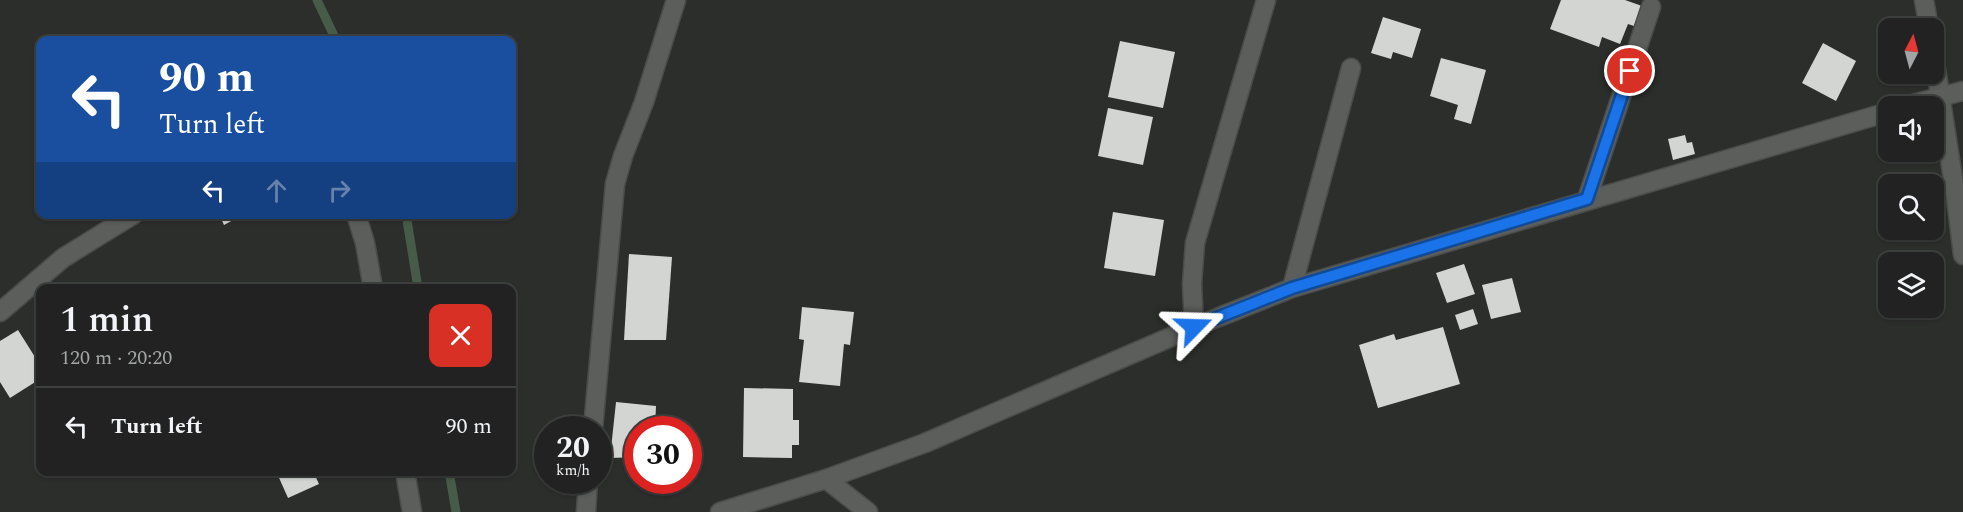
<!DOCTYPE html>
<html lang="en">
<head>
<meta charset="utf-8">
<style>
	:root { --surface:#212221; --page:#2d2f2e; --text:#f1f3f6; --muted:#a2a4a5; --line:#3e3f3f }
	body { margin:0; font-family:Spectral,serif; background:var(--page); color:var(--text); height:100vh; display:flex; flex-direction:column; font-size:22px; white-space:nowrap }
	* { box-sizing:border-box; margin:0 }
	p { font-size:20px; color:var(--muted) }
	.icon { flex:none; width:33px; height:33px; fill:none; stroke:currentColor; stroke-width:2; stroke-linecap:round; stroke-linejoin:round }
	.map { position:relative; flex:1; overflow:hidden }
	.sheet { position:absolute; left:36px; top:284px; width:480px; height:192px; display:flex; flex-direction:column; background:var(--surface); border-radius:12px; box-shadow:0 2px 4px #0004,0 0 0 2px var(--line) }
	.sheet>* { flex:none }
	.banner { position:absolute; left:36px; top:36px; width:480px; height:183px; border-radius:12px; box-shadow:0 2px 4px #0004,0 0 0 2px var(--line); background:#1a4fa0; color:#fff; overflow:hidden }
	.needle { width:39px; rotate:6deg }
	.fabs { position:absolute; left:1878px; top:18px; display:grid; gap:12px }
	.fabs a { display:grid; place-items:center; width:66px; height:66px; border-radius:12px; background:var(--surface); box-shadow:0 2px 4px #0004,0 0 0 2px var(--line); font-size:30px }
	.speed { position:absolute; left:534px; top:416px; display:flex; gap:12px; font-size:30px; font-weight:700; text-align:center }
	.speed>* { display:grid; place-content:center; width:78px; height:78px; border-radius:50%; background:var(--surface); box-shadow:0 2px 4px #0004,0 0 0 2px var(--line); line-height:1 }
	.speed small { font-size:15px; font-weight:400 }
	.speed .limit { border:9px solid #d22; background:#fff; color:#111 }
	.pin { position:absolute; display:grid; place-items:center; width:51px; height:51px; color:#fff; margin:-26px; border:3px solid #fff; border-radius:50%; box-shadow:0 2px 6px #0007 }
	.me { position:absolute; width:66px; margin:-33px; rotate:68deg; stroke-linejoin:round; filter:drop-shadow(0 0 4px #0008) }
	.turn { display:flex; align-items:center; gap:21px; height:126px; padding:0 24px; font-size:27px }
	.turn .icon { width:78px; height:78px; stroke-width:2.5 }
	.turn b { display:block; font-size:42px; line-height:51px }
	.lanes { display:flex; align-items:center; height:57px; padding:0 24px; background:#0003; justify-content:center; gap:30px; direction:ltr }
	.lanes .off { opacity:.35 }
	.round { display:grid; place-items:center; flex:none; width:63px; height:63px; border-radius:12px; background:var(--page) }
	.headline { display:flex; align-items:center; justify-content:space-between; height:102px; padding:0 24px }
	h1 { font-size:36px; font-weight:600; line-height:45px }
	ul { padding:0; list-style:none }
	li { display:flex; align-items:center; gap:18px; height:78px; padding:0 24px; border-top:2px solid var(--line) }
	li div { flex:1 }
	li b { display:block; font-size:22px }
	li em { font-style:normal }
	.map>svg:first-child { display:block }
	.lines { fill:none; stroke-linecap:round; stroke-linejoin:round }
	.stream { stroke:#465b48; stroke-width:9 }
	.building { fill:#d2d5d2 }
	.street-casing { stroke:#4a4c4a; stroke-width:21 }
	.street { stroke:#5b5e5b; stroke-width:18 }
	.route-casing { stroke:#114b97; stroke-width:15 }
	.route { stroke:#1a73e8; stroke-width:10 }
</style>
</head>
<body>
<div class="map">
<svg width="1963" height="512" viewBox="0 0 1963 512">
	<rect width="100%" height="100%" fill="#2c2e2c"/>
	<g class="lines">
		<g class="stream">
			<polyline points="317,0 336,40"/>
			<polyline points="406,214 418,288"/>
			<polyline points="449,471 456,512"/>
		</g>
	</g>
	<g class="building">
		<polygon points="1561,0 1625,0 1642,6 1634,26 1628,24 1620,44 1602,37 1599,47 1550,29"/>
		<polygon points="1383,17 1421,29 1412,58 1393,52 1391,59 1371,53"/>
		<polygon points="1120,41 1175,52 1163,108 1108,97"/>
		<polygon points="1823,43 1856,61 1836,101 1802,83"/>
		<polygon points="1441,58 1486,70 1471,124 1454,119 1458,105 1430,96"/>
		<polygon points="1108,108 1153,117 1143,165 1098,156"/>
		<polygon points="1685,135 1687,143 1692,142 1695,154 1673,160 1668,139"/>
		<polygon points="1113,212 1164,220 1155,276 1104,268"/>
		<polygon points="219,214 244,214 224,225"/>
		<polygon points="629,254 672,257 666,340 624,340"/>
		<polygon points="1464,264 1475,294 1447,303 1436,273"/>
		<polygon points="1512,278 1521,312 1491,319 1482,285"/>
		<polygon points="802,307 854,312 850,345 844,344 840,386 799,382 804,340 799,339"/>
		<polygon points="1473,309 1478,324 1460,330 1455,315"/>
		<polygon points="1443,327 1460,384 1378,408 1359,345 1394,334 1396,340"/>
		<polygon points="18,330 40,365 40,379 10,398 0,382 0,341"/>
		<polygon points="744,388 793,389 793,420 799,420 799,445 792,445 792,458 743,457"/>
		<polygon points="616,402 656,406 655,429 638,429 638,457 610,458"/>
		<polygon points="276,471 313,471 319,484 288,498"/>
	</g>
	<g class="lines">
		<g class="street-casing">
			<g id="street">
				<polyline points="1924,0 1929,28"/>
				<polyline points="1934,56 1956,198 1963,255"/>
				<polyline points="1906,106 1963,91"/>
				<polyline points="1587,199 1651,7"/>
				<polyline points="356,214 365,243 373,288"/>
				<polyline points="1292,288 1351,68"/>
				<polyline points="0,312 63,258 134,214"/>
				<polyline points="1194,327 1192,284 1195,243 1266,0"/>
				<polyline points="593,429 615,184 623,156 644,102 676,0"/>
				<polyline points="405,471 412,512"/>
				<polyline points="826,479 868,512"/>
				<polyline points="586,512 588,480"/>
				<polyline points="720,512 826,479 925,443 1194,327 1292,288 1888,112"/>
			</g>
		</g>
		<use href="#street" class="street"/>
	</g>
	<g class="lines">
		<g class="route-casing">
			<polyline id="route" points="1194,327 1292,288 1587,199 1630,71"/>
		</g>
		<use href="#route" class="route"/>
	</g>
</svg>
<div class="fabs">
<a><svg class="needle" viewBox="-14 -14 28 28"><path d="M0-13l5 13h-10z" fill="#e53935"/><path d="M0 13l5-13h-10z" fill="#a2a4a5"/></svg></a>
<a><svg class="icon" aria-label="sound" viewBox="0 0 24 24"><path d="M4 9h4l5-4v14l-5-4H4zM17 9q2 3 0 6"/></svg></a>
<a><svg class="icon" aria-label="search" viewBox="0 0 24 24"><circle cx="10" cy="10" r="6"/><path d="M15 15l6 6"/></svg></a>
<a><svg class="icon" aria-label="layers" viewBox="0 0 24 24"><path d="M12 4l9 5-9 5-9-5zM3 14l9 5 9-5"/></svg></a>
</div>
<div class="speed"><div>20<small>km/h</small></div><div class="limit">30</div></div>
<div class="pin" style="left:1630px;top:71px;background:#d93025"><svg class="icon" aria-label="arrive" viewBox="0 0 24 24"><path d="M6 21V4h12l-3 4 3 4H6"/></svg></div>
<svg class="me" style="left:1194px;top:327px" viewBox="-20 -20 40 40"><path d="M0-17L14 15 0 8-14 15z" fill="#1a73e8" stroke="#fff" stroke-width="4"/></svg>
<div class="banner">
<div class="turn"><svg class="icon" aria-label="left" viewBox="0 0 24 24"><path d="M17 20v-9H6M10 6l-5 5 5 5"/></svg><div><b>90 m</b>Turn left</div></div>
<div class="lanes"><svg class="icon" aria-label="left" viewBox="0 0 24 24"><path d="M17 20v-9H6M10 6l-5 5 5 5"/></svg><svg class="icon off" aria-label="ahead" viewBox="0 0 24 24"><path d="M12 20V5M6 11l6-6 6 6"/></svg><svg class="icon off" aria-label="right" viewBox="0 0 24 24"><path d="M7 20v-9h11M14 6l5 5-5 5"/></svg></div>
</div>
<section class="sheet">
<div class="headline"><div><h1>1 min</h1><p>120 m · 20:20</p></div><a class="round" style="background:#d93025;color:#fff"><svg class="icon" aria-label="close" viewBox="0 0 24 24"><path d="M6 6l12 12M18 6L6 18"/></svg></a></div>
<ul>
<li><svg class="icon" aria-label="left" viewBox="0 0 24 24"><path d="M17 20v-9H6M10 6l-5 5 5 5"/></svg><div><b>Turn left</b></div><em>90 m</em></li>
</ul>
</section>
</div>
</body>
</html>
